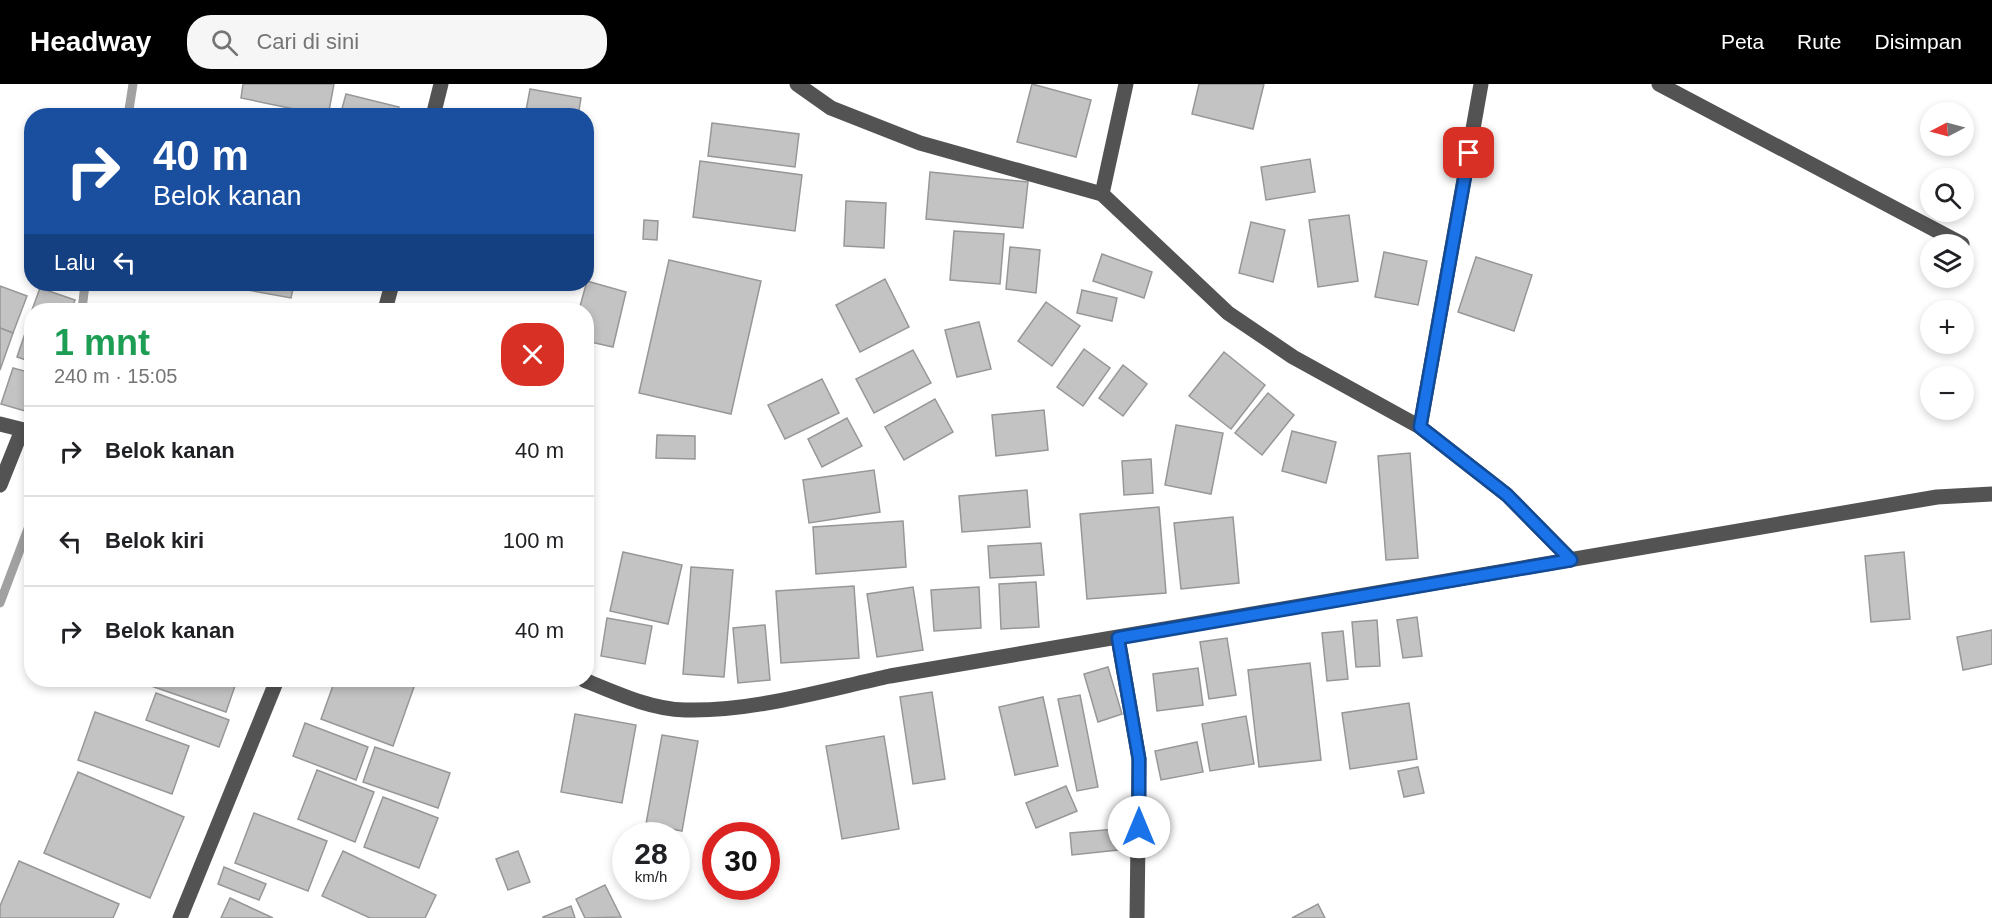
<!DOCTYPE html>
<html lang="id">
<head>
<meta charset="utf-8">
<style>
	:root { --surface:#fff; --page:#f6f6f6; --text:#202124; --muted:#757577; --line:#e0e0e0; --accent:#000 }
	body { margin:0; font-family:Helvetica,sans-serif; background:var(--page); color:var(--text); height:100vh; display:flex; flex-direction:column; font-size:22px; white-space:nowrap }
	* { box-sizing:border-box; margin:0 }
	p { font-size:20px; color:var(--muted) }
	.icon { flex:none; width:33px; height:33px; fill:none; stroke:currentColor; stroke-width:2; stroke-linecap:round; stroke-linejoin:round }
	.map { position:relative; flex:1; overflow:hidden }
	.panel { position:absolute; left:24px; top:219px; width:570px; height:384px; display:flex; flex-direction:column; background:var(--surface); border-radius:24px; box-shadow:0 3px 9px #0003 }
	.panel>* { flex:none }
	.banner { position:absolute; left:24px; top:24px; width:570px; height:183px; border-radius:24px; box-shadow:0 3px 9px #0003; background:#1a4fa0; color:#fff; overflow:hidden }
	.needle { width:39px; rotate:264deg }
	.controls { position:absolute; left:1920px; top:18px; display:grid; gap:12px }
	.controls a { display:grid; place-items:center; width:54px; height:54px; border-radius:50%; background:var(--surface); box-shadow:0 3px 9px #0003; font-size:30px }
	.speed { position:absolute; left:612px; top:738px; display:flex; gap:12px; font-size:30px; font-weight:700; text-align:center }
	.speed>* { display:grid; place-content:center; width:78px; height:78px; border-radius:50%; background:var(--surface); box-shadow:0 3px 9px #0003; line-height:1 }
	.speed small { font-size:15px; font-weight:400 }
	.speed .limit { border:9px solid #d22; background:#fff; color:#111 }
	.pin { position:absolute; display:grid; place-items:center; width:51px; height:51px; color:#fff; margin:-26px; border-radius:12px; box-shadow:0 3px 9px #0006 }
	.me { position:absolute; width:66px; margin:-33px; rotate:0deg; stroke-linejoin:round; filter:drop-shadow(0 0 4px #0008) }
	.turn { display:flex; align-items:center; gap:21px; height:126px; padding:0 30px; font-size:27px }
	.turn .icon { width:78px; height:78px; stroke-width:2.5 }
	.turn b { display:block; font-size:42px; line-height:51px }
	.then { display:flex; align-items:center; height:57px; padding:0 30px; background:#0003; gap:12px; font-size:22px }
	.round { display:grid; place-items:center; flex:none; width:63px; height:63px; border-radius:24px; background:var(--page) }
	.overview { display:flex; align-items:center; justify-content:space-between; height:102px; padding:0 30px }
	h1 { font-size:36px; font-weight:700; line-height:45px; color:#1e9e55 }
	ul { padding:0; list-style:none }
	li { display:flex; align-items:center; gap:18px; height:90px; padding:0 30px; border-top:2px solid var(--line) }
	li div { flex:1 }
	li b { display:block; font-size:22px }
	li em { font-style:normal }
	header { display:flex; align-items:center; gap:36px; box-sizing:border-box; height:84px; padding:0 30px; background:var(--accent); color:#fff }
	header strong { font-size:28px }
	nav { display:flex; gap:33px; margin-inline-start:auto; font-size:21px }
	.search { width:420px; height:54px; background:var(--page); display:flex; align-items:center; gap:15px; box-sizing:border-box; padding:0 21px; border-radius:24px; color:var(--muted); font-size:22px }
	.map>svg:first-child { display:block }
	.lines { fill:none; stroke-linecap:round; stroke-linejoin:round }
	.stream { stroke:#a1a1a1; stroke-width:9 }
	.building { fill:#c3c3c3; stroke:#979797; stroke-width:1.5 }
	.minor { stroke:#535353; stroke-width:15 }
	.route-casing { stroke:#114b97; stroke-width:15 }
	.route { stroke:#1a73e8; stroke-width:10 }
</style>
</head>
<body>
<header>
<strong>Headway</strong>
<div class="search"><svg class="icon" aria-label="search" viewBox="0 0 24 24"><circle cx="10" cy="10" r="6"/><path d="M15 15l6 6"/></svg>Cari di sini</div>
<nav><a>Peta</a><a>Rute</a><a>Disimpan</a></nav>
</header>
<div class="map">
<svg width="1992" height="834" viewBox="0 0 1992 834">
	<rect width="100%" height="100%" fill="#fff"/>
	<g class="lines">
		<g class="stream">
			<polyline points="128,32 133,0"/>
			<polyline points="82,226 85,200"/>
			<polyline points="0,519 32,434"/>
		</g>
	</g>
	<g class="building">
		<polygon points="243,0 334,0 328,32 241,14"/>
		<polygon points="1032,0 1091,16 1076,73 1017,58"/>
		<polygon points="1199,0 1264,0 1253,45 1192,30"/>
		<polygon points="530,5 581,14 578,32 525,32"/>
		<polygon points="346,10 399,23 397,32 340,32"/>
		<polygon points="712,39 799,50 795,83 708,72"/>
		<polygon points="586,66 593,67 586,100"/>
		<polygon points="1310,75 1315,108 1266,116 1261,83"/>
		<polygon points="700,77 802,91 795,147 693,133"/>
		<polygon points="930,88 1028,98 1023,144 926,135"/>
		<polygon points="846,117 886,119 884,164 844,162"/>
		<polygon points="1349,131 1358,197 1318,203 1309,136"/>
		<polygon points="644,136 658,137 657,156 643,155"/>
		<polygon points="1251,138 1285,146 1273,198 1239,189"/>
		<polygon points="954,147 1004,150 1000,200 950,196"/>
		<polygon points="1010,163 1040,166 1036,209 1006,205"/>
		<polygon points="1384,168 1427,177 1418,221 1375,213"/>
		<polygon points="1102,170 1152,188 1144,214 1093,197"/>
		<polygon points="1476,173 1532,191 1514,247 1458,228"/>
		<polygon points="669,176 761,197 731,330 639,309"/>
		<polygon points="885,195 909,243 860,268 836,221"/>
		<polygon points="587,197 626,208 613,263 586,257 586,226 579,226"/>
		<polygon points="215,200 294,200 291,214"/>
		<polygon points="0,202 27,212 13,249 0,244"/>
		<polygon points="40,204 75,216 71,226 32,226"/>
		<polygon points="1082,206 1117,214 1112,237 1077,229"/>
		<polygon points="1046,218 1080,242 1052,282 1018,257"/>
		<polygon points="32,229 32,278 17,273"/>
		<polygon points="979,238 991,285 957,293 945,246"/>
		<polygon points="0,244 13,249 0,286"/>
		<polygon points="1084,265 1110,284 1083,322 1057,303"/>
		<polygon points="913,266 931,299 874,329 856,295"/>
		<polygon points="1224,268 1265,301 1231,345 1189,312"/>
		<polygon points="1123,281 1147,300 1123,332 1099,314"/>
		<polygon points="13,284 32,289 32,329 1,320"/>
		<polygon points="822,295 839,329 785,355 768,321"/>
		<polygon points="1268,309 1294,331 1262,371 1235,349"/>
		<polygon points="935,315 953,348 904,376 885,343"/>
		<polygon points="1044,326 1048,366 996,372 992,331"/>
		<polygon points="847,334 862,362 822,383 808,355"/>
		<polygon points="1176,341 1223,349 1211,410 1165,401"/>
		<polygon points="1292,347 1336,358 1326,399 1282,387"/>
		<polygon points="657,351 695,352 695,375 656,374"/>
		<polygon points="1410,369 1418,474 1386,476 1378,372"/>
		<polygon points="1151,375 1153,409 1124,411 1122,377"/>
		<polygon points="874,386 880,428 809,439 803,396"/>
		<polygon points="1027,406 1030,443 962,448 959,412"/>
		<polygon points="1159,423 1166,509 1087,515 1080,430"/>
		<polygon points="1233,433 1239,499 1181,505 1174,439"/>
		<polygon points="903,437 906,483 816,490 813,443"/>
		<polygon points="1041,459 1044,491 990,494 988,462"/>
		<polygon points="623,468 682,481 668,540 610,527"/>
		<polygon points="1904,468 1910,535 1871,538 1865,472"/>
		<polygon points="691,483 733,486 724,593 683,590"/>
		<polygon points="1036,498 1039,543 1001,545 999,500"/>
		<polygon points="854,502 859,574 781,579 776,507"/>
		<polygon points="913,503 923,566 877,573 867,510"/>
		<polygon points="979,503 981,544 934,547 931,506"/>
		<polygon points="1417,533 1422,572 1403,574 1397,536"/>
		<polygon points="607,534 652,542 645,580 601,572"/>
		<polygon points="1377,536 1380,582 1356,583 1352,538"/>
		<polygon points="765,541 770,596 738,599 733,544"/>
		<polygon points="1992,546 1992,580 1963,586 1957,553"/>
		<polygon points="1343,547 1348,595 1327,597 1322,549"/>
		<polygon points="1227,554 1236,611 1209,615 1200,558"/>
		<polygon points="1310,579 1321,676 1259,683 1248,586"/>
		<polygon points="1108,583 1122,630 1098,638 1084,590"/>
		<polygon points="1198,584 1203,621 1157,627 1153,590"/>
		<polygon points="134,596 237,596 226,628"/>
		<polygon points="335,596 394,596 414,603 393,662 321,635"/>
		<polygon points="932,608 945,695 913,700 900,613"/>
		<polygon points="156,609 229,636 219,663 146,636"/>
		<polygon points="1080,611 1098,703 1077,707 1058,615"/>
		<polygon points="1043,613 1058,682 1015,691 999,623"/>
		<polygon points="1409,619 1417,675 1350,685 1342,629"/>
		<polygon points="95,628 189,662 172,710 78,676"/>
		<polygon points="575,630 636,641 622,719 561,708"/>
		<polygon points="1246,632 1254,680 1210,687 1202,640"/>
		<polygon points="305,639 368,663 356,696 293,672"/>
		<polygon points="662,651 698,657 682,747 646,740"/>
		<polygon points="884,652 899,745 842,755 826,662"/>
		<polygon points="1197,658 1203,688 1161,696 1155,667"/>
		<polygon points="375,663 450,689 438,724 363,698"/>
		<polygon points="1418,683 1424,709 1404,713 1398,687"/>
		<polygon points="317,686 374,708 355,758 298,735"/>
		<polygon points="78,688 184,733 150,814 44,769"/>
		<polygon points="1066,702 1077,727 1036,744 1026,719"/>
		<polygon points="383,713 438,734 419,784 364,763"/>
		<polygon points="254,729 327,757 308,807 235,779"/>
		<polygon points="1116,745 1118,766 1072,771 1070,749"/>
		<polygon points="343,767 436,811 425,834 370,834 322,812"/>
		<polygon points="518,767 530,798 508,806 496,775"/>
		<polygon points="19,777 119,820 113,834 0,834 0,822"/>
		<polygon points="224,783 266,800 259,816 218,800"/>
		<polygon points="605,801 621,833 585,834 576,815"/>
		<polygon points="230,814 273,834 221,834"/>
		<polygon points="1318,820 1325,834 1292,834"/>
		<polygon points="571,822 575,834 543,834 543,833"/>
	</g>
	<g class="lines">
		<g class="minor">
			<polyline points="797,0 831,24 920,59 1102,110 1228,229 1293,273 1420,343 1507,411 1571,476"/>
			<polyline points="1659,0 1962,160"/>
			<polyline points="433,32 441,0"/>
			<polyline points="1102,110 1126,0"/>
			<polyline points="385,226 392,200"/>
			<polyline points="0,340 32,348"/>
			<polyline points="1420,343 1481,0"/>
			<polyline points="0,401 22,346"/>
			<polyline points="1118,554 1139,675 1137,834"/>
			<path d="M584,596C616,609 650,625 685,626C752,628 825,606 890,592L1937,413L1992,410"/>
			<polyline points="180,834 277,596"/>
		</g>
	</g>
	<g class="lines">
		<g class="route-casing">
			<polyline id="route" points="1139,743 1139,675 1118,554 1571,476 1507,411 1420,343 1469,69"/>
		</g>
		<use href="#route" class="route"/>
	</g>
</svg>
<div class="controls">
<a><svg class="needle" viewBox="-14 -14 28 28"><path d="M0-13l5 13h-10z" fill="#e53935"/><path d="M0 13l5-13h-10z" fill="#757577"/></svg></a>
<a><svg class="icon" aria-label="search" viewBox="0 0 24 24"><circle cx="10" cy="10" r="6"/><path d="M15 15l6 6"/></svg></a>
<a><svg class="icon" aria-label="layers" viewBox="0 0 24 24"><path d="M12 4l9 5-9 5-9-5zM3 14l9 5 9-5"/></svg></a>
<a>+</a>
<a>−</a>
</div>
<div class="speed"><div>28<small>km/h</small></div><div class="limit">30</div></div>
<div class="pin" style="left:1469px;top:69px;background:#d93025"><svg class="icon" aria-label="arrive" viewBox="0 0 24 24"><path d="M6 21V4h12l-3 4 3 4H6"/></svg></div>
<svg class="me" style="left:1139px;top:743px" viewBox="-20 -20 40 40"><circle r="19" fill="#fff"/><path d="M0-13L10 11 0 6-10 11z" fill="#1a73e8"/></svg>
<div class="banner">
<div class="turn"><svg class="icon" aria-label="right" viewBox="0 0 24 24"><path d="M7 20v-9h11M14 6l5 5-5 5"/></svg><div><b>40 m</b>Belok kanan</div></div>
<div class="then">Lalu<svg class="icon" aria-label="left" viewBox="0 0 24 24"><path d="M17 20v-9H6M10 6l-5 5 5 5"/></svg></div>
</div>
<section class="panel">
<div class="overview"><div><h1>1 mnt</h1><p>240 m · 15:05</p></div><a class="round" style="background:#d93025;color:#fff"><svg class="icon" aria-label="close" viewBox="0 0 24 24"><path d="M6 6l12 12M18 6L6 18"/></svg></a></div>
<ul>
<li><svg class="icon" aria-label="right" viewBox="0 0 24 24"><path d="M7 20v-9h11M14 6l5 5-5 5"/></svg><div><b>Belok kanan</b></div><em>40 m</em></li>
<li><svg class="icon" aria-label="left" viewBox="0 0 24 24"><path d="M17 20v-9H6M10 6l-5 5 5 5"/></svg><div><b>Belok kiri</b></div><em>100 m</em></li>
<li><svg class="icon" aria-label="right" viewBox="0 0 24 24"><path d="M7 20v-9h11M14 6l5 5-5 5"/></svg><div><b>Belok kanan</b></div><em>40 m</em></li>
</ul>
</section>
</div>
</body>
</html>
